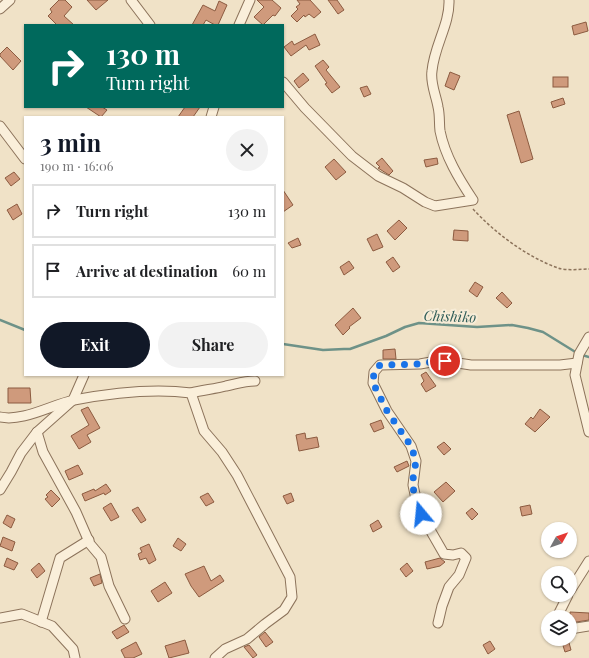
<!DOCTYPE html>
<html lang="en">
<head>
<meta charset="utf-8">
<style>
	:root { --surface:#fff; --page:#f2f2f2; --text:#202124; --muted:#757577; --line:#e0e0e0; --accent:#111827 }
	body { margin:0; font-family:"Playfair Display",serif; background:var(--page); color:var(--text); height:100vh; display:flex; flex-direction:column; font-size:15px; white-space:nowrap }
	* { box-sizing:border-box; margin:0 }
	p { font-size:13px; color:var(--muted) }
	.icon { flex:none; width:22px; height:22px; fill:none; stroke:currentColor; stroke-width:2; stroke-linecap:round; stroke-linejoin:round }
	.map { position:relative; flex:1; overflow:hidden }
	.side { position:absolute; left:24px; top:116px; width:260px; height:260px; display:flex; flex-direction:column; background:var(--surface); border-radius:0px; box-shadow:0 1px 3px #0004 }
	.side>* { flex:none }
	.banner { position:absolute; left:24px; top:24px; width:260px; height:84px; border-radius:0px; box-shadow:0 1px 3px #0004; background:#00695c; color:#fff; overflow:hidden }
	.needle { width:26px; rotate:50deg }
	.fabs { position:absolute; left:541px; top:522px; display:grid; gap:8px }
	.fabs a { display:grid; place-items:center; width:36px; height:36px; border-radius:50%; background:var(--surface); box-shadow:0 1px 3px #0004; font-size:20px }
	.pin { position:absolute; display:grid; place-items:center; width:34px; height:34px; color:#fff; margin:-17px; border:2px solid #fff; border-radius:50%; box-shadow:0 1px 4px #0007 }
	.me { position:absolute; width:44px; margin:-22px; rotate:343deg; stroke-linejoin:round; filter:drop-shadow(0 0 3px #0008) }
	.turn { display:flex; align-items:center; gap:14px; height:84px; padding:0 16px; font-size:18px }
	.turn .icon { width:52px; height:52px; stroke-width:2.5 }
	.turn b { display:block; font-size:28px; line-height:34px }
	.round { display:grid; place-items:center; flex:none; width:42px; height:42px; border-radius:21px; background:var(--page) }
	.headline { display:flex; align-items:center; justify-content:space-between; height:68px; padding:0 16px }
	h1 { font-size:24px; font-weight:700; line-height:30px; color:var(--accent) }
	.button { display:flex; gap:8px; margin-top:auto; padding:8px 16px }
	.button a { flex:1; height:46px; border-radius:24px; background:var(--accent); color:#fff; font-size:16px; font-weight:700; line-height:46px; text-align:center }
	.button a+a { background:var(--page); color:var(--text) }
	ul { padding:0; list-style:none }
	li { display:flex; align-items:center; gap:12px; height:54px; margin:0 8px 6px; padding:0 8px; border:2px solid var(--line); border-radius:0px }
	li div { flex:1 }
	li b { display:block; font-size:15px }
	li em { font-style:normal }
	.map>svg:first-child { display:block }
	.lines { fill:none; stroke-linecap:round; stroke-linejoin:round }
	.stream { stroke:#6e9288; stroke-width:2.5 }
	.building { fill:#cf9a7c; stroke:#8c5b40 }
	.street-casing { stroke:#8c735b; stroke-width:11 }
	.path { stroke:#8c735b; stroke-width:1.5; stroke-dasharray:3 2; stroke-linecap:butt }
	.street { stroke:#faefda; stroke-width:9 }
	.route { stroke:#1a73e8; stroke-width:7; stroke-dasharray:0 12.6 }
	.labels { text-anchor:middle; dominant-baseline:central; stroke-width:4; stroke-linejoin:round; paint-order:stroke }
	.water-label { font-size:14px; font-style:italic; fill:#2e5c57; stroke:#f7ecd7 }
</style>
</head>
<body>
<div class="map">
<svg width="589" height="658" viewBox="0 0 589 658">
	<rect width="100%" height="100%" fill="#f0e2c7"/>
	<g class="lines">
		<g class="stream">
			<polyline points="0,320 25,330"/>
			<polyline points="283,344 323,350 344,349 350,349 386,336 405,327 419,323 477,327 512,325 528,328 543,332 577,353"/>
			<polyline points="582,355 589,357"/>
		</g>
	</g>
	<g class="building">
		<polygon points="59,0 65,0 72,7 64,16 74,25 57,25 48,16 52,12 50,9"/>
		<polygon points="87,0 108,0 96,10"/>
		<polygon points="257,0 272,0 281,8 275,16 273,15 263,25 254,17 264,7"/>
		<polygon points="297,0 310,0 321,12 314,18 309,14 305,17 304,15 297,22 291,16 298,9 296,7 300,4"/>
		<polygon points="328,0 337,0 344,10 338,14"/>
		<polygon points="219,1 227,5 218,25 215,25 206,20 203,25 192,25 203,5 215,11"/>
		<polygon points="586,22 588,31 574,35 572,26"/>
		<polygon points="315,34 320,45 309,50 306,45 291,56 284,47 292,41 294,45"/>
		<polygon points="7,47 21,61 13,70 0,56 0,54"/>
		<polygon points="323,60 329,67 326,70 340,87 332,93 325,84 327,83 315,66"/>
		<polygon points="450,72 460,76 454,90 445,86"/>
		<polygon points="303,73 309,80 299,88 294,81"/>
		<rect x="553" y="77" width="15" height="10"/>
		<polygon points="367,86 371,94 364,97 360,88"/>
		<polygon points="563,98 565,104 553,108 551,102"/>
		<polygon points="86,107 102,107 107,110 101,117"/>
		<polygon points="185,107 200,107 193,117 178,117"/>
		<polygon points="519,111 533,159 521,163 507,115"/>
		<polygon points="382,158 393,171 389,175 378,168 380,167 376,163"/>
		<polygon points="437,158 438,164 426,167 424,160"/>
		<polygon points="334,159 346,172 336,180 325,167"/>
		<polygon points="14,172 20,179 11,186 5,178"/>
		<polygon points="283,190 293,205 283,212"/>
		<polygon points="17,204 22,214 13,220 7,210"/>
		<polygon points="399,220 407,228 395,240 387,231"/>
		<polygon points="454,230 468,231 468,241 453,240"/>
		<polygon points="377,234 383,247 373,251 367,239"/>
		<polygon points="298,238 301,245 292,248 288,243"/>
		<polygon points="393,257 400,267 393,272 386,262"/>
		<polygon points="349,261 354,268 344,275 340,267"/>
		<polygon points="475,282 483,287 477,297 469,291"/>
		<polygon points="502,292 512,303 507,308 496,298"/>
		<polygon points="353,308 361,318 349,327 350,328 343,335 335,325"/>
		<polygon points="395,349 396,359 383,359 383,350"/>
		<polygon points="426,372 436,386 426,392 421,384 424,381 421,375"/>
		<polygon points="8,388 30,388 31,403 8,403"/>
		<polygon points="88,407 100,428 87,435 91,442 79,449 71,436 89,425 81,410"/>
		<polygon points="540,409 550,417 535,432 525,424 531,417 533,419"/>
		<polygon points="381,420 384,428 374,432 370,424"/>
		<polygon points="305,433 306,439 317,437 319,447 299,451 296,435"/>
		<polygon points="444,442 451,449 444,455 437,447"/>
		<polygon points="407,461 409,466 397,472 394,467"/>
		<polygon points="78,465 83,474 69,480 65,471"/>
		<polygon points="446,482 455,491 443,502 434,492"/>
		<polygon points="106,484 111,491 105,495 104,493 85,501 82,494 94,489 95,491"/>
		<polygon points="51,490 60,499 52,507 45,499 48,497 46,495"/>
		<polygon points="208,493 214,502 206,506 200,497"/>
		<polygon points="291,493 294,501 287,504 283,496"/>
		<polygon points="111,503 119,517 111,521 103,508"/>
		<polygon points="530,505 532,514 522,516 520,507"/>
		<polygon points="138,507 146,520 141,523 132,510"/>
		<polygon points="472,508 478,514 472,520 466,513"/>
		<polygon points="7,515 15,519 11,528 3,523"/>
		<polygon points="378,520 382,527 373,532 370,525"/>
		<polygon points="3,537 15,542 12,551 0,546"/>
		<polygon points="178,538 186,544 181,551 173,546"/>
		<polygon points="149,544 156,560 149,564 146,558 140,560 138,554 142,552 140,548"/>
		<polygon points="7,558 18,563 14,570 4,566"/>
		<polygon points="440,558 445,562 440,566 427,569 425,562"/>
		<polygon points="39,563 45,571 37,578 31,570"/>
		<polygon points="407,563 413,571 406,577 400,569"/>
		<polygon points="204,566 211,581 220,575 224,581 199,597 191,586 185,574"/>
		<polygon points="100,574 102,583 94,586 90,578"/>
		<polygon points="165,582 172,593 158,602 151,591"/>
		<polygon points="570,612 589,613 589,620 570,623"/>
		<polygon points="124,625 129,632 117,639 112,632"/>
		<polygon points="265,632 273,642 266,647 259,637"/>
		<polygon points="561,639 568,639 571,650 565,652"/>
		<polygon points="185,640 189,653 169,658 165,646"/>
		<polygon points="490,641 495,649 488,654 483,645"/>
		<polygon points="136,642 142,654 133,658 125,658 121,650"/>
		<polygon points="249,645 257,655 253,658 244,647"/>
	</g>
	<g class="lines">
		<g class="street-casing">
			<g id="street">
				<polyline points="131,0 150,25"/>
				<polyline points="0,9 10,0"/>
				<polyline points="239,25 250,0"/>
				<path d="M283,82L305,108L352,156L378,176L403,188L425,202L435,206L473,200C459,179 445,156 440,131C439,123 440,115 438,107C436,95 430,83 432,71C434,46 450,24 449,0"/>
				<polyline points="211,117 214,107"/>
				<polyline points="0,126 25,159"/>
				<polyline points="589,337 579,354 575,375 589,432"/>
				<path d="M191,393C202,390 215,389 226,386C236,384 244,381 255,381"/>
				<path d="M0,417C23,422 51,405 74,400C111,393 154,388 191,393L204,431L222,452L237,475L290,577L292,597L284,610L265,624L247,639L225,649L215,658"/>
				<polyline points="37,432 43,452 76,512 90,544 101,557 109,586 125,619"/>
				<polyline points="0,490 11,472 21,453 37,432 73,400 84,375"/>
				<polyline points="570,591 589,561"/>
				<polyline points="557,617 568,595"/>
				<polyline points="0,618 22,614 52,626 73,649 75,658"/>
				<polyline points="41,622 60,558 89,540"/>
				<polyline points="438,623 442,606 449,587 459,575 466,558 461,553 453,555 444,554 421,514 416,499 413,485 416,461 411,446 387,411 373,383 374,372 380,365 420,364 431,362 445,361 471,365 560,365 577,363"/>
				<polyline points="570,629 589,626"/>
			</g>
		</g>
		<path class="path" d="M473,209C495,233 527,257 558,268C567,271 580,269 589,269"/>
		<use href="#street" class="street"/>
	</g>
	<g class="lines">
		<polyline class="route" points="421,514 412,485 416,461 411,446 387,411 373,383 374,372 380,365 420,364 431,362 445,361"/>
	</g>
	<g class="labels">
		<g class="water-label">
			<text transform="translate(450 316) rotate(2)">Chishiko</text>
		</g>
	</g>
</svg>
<div class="fabs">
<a><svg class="needle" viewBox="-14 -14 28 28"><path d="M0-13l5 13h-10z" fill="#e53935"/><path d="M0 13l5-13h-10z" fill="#757577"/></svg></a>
<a><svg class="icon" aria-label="search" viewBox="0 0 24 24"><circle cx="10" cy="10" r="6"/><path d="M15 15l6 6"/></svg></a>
<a><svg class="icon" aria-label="layers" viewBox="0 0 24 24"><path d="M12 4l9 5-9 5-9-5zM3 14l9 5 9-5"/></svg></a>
</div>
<div class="pin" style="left:445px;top:361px;background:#d93025"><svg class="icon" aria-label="arrive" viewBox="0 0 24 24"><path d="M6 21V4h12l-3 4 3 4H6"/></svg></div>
<svg class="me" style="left:421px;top:514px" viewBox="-20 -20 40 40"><circle r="19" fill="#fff"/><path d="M0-13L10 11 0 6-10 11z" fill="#1a73e8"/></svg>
<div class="banner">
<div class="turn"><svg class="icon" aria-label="right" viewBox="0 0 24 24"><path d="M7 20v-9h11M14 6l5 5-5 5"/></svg><div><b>130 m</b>Turn right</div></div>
</div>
<section class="side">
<div class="headline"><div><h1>3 min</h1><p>190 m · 16:06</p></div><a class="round"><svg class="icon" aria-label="close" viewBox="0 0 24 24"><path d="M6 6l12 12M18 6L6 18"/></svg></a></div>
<ul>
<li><svg class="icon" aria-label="right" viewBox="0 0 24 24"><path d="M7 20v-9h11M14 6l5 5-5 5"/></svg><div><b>Turn right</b></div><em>130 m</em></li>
<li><svg class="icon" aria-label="arrive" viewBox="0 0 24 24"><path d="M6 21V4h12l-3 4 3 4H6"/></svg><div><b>Arrive at destination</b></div><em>60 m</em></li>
</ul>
<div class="button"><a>Exit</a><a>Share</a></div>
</section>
</div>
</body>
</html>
